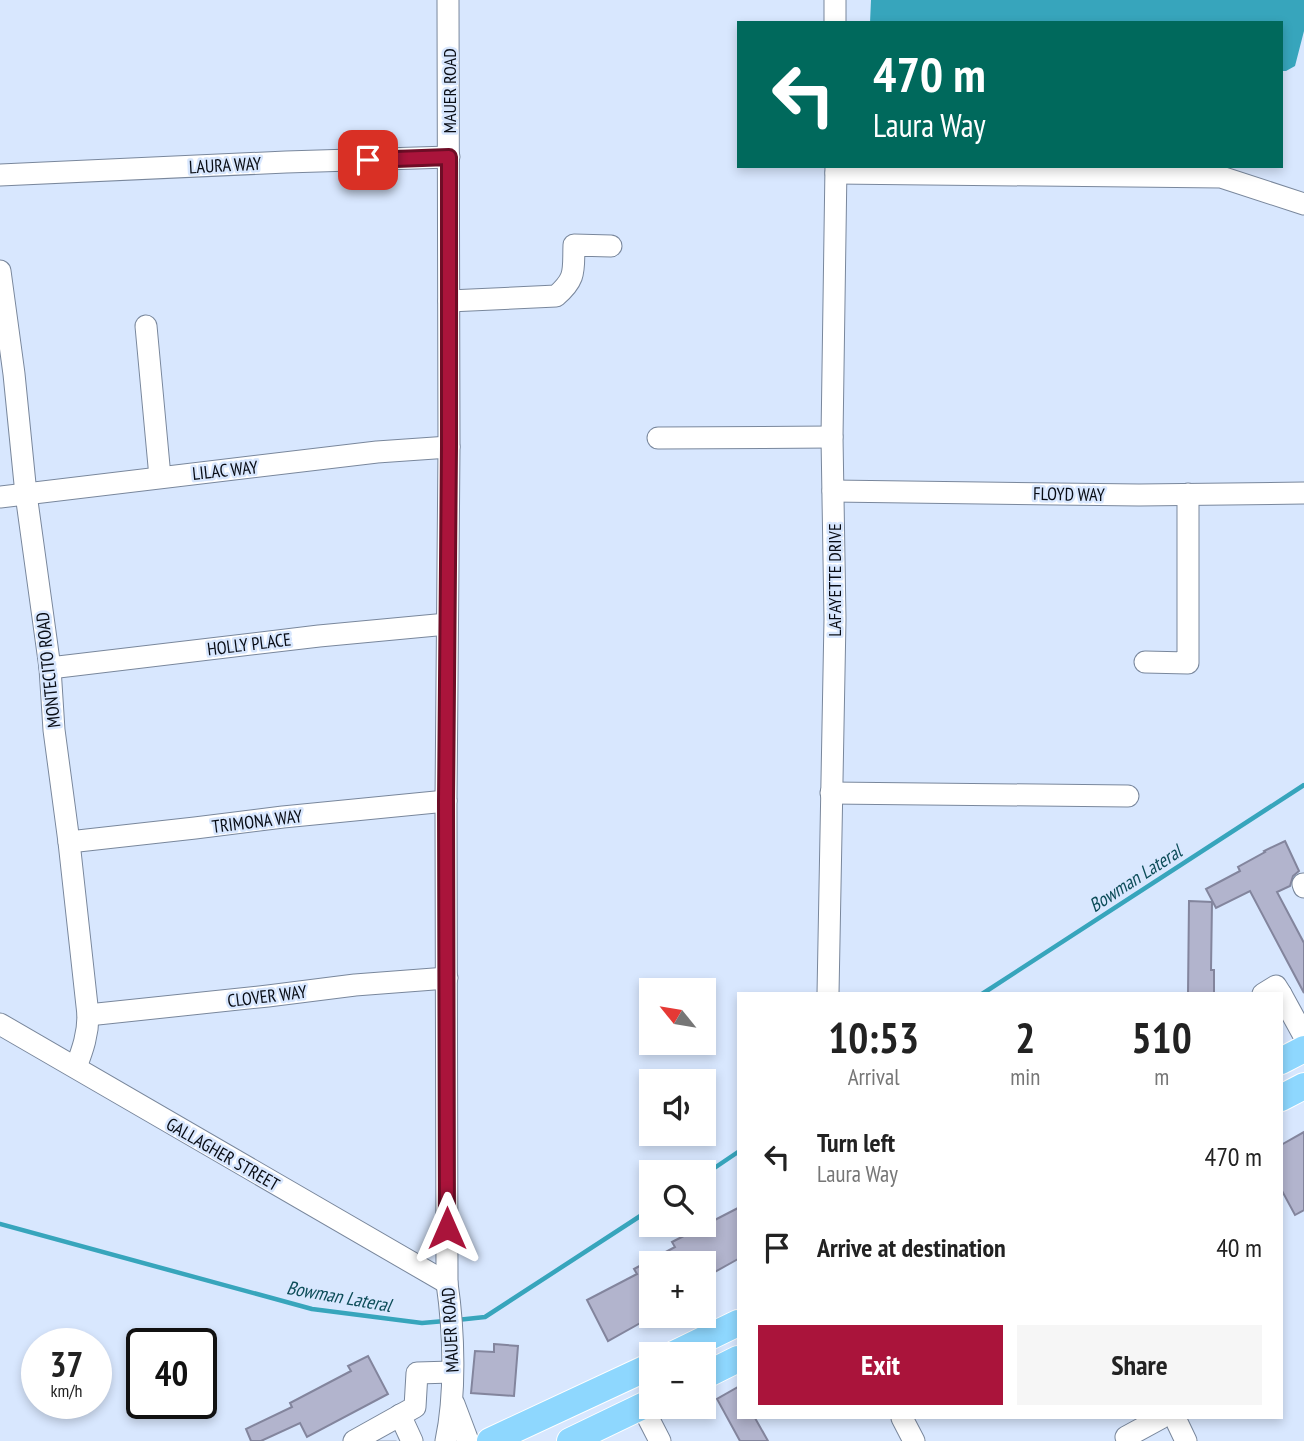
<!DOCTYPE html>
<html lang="en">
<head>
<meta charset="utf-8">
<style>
	:root { --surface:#fff; --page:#f6f6f6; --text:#222; --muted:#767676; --accent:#aa143b }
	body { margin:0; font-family:"PT Sans Narrow",sans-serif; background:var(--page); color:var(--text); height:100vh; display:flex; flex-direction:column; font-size:26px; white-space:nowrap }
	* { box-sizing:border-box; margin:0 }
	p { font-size:23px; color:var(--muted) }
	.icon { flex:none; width:38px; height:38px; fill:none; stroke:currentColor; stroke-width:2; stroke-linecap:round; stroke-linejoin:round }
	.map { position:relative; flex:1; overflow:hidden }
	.drawer { position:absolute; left:737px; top:992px; width:546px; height:427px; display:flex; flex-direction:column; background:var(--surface); border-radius:0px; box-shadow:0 4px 10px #0003 }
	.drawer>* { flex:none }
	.hud { position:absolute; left:737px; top:21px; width:546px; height:147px; border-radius:0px; box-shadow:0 4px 10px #0003; background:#00695c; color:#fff; overflow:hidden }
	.needle { width:46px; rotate:300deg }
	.tools { position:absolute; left:639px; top:978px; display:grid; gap:14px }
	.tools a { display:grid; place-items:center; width:77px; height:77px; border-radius:0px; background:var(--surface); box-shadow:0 4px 10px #0003; font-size:35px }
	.speed { position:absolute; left:21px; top:1328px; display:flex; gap:14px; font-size:35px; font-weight:700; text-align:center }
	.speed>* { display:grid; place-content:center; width:91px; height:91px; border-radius:50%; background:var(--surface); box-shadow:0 4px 10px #0003; line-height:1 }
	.speed small { font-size:18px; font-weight:400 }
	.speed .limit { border:4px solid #111; border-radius:10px; background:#fff; color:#111 }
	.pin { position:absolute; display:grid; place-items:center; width:60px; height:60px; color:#fff; margin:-30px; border-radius:14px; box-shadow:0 4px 10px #0006 }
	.me { position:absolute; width:77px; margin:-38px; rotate:0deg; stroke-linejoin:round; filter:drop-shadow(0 0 5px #0008) }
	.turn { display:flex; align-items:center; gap:24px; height:147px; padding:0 21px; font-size:32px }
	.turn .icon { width:91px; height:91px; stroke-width:2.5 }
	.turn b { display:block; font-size:49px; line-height:60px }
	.eta { display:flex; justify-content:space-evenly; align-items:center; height:119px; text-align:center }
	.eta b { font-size:42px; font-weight:600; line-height:49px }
	.cta { display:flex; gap:14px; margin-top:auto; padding:14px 21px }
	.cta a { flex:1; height:80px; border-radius:0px; background:var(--accent); color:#fff; font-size:28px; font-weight:600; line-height:80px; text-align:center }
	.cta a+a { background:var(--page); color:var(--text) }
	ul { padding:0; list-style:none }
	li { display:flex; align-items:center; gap:21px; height:91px; padding:0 21px }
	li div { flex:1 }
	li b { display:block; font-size:26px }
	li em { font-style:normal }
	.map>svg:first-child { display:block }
	.water { fill:#37a5bc }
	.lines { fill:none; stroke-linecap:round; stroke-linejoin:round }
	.stream { stroke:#37a5bc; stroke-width:4.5 }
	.building { fill:#b2b4cd; stroke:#83859d; stroke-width:2 }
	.minor-tunnel { stroke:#b9c6db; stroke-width:21; stroke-dasharray:21 10; stroke-linecap:butt }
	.minor-casing { stroke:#79879c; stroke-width:23 }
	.major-casing { stroke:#fff; stroke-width:28 }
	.minor { stroke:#fff; stroke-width:21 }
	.major { stroke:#8ed7fe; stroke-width:26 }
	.route-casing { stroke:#6e0d26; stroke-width:18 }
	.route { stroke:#aa143b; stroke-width:12 }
	.labels { text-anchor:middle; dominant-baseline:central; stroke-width:5; stroke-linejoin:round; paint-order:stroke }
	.street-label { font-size:18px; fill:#080c14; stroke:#d8e7fe }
	.water-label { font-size:19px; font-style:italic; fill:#0d4d59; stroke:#d8e7fe }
</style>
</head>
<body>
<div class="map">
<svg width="1304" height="1441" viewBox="0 0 1304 1441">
	<rect width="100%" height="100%" fill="#d8e7fe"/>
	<polygon class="water" points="871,0 1304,0 1304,31 1295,66 1286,71 1281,71 1281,23 870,23"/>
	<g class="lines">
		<g class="stream">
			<polyline points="982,994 1304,785"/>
			<polyline points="704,1175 738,1152"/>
			<polyline points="0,1224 312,1309 422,1323 445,1321"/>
			<polyline points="457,1320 485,1317 651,1209"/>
		</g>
	</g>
	<g class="building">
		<polygon points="1285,841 1299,871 1293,876 1290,886 1277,892 1304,943 1304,993 1250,891 1216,908 1206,889 1240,871 1238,867 1265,852 1264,851"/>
		<polygon points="1189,901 1212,902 1211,970 1214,970 1214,994 1188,994"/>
		<polygon points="1304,1132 1304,1210 1295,1215 1281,1189 1281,1145"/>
		<polygon points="738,1208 738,1259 704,1278 704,1264 651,1264 651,1317 608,1341 587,1300 637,1274 634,1269 675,1247 672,1242"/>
		<polygon points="494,1344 518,1346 514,1396 471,1393 475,1351 494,1352"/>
		<polygon points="368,1356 388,1394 307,1437 300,1423 261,1441 251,1441 246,1429 292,1407 290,1403 351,1371 348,1366"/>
		<polygon points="738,1387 738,1418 755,1418 768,1441 740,1441 717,1399"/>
	</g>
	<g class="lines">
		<polyline class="minor-tunnel" points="386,1440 386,1441"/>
		<g class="minor-casing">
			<g id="minor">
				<polyline points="835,23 835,0"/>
				<polyline points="836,173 1221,177 1304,204"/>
				<polyline points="0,175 286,162 449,157"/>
				<path d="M0,271L14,374L26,494L50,668L54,730L69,842L88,1015C88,1034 83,1049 76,1067"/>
				<path d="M449,301L556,296C577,278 573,270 574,245L611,246"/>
				<polyline points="146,326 160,477"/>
				<polyline points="658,438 832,437"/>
				<polyline points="833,491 1139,495 1304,493"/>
				<polyline points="0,497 377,452 449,447"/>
				<polyline points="1145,662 1188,663 1188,494"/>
				<polyline points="50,668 319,636 447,624"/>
				<polyline points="831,793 1128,796"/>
				<polyline points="69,842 195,828 283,817 446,801"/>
				<polyline points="1303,884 1304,887"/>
				<polyline points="828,994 835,619 832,437 836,166"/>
				<polyline points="1263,994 1276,986 1281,994"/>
				<polyline points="1281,994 1304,1036"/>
				<polyline points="88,1015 268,996 355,985 447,978"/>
				<polyline points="0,1024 447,1283"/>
				<polyline points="454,1404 468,1441"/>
				<polyline points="642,1406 660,1441"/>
				<polyline points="400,1415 412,1441"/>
				<polyline points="902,1418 914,1441"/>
				<polyline points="1175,1418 1186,1441"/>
				<polyline points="1126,1437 1161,1418"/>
				<polyline points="354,1441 415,1407 417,1373 452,1372"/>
				<path d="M446,1441C456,1394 454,1331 447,1283L446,801L449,447L448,0"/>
			</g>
		</g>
		<g class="major-casing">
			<g id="major">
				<polyline points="1281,1061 1304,1049"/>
				<polyline points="1281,1098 1304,1086"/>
				<polyline points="674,1354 738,1323"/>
				<polyline points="704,1376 738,1359"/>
				<polyline points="490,1441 651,1366"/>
				<polyline points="570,1441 651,1402"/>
			</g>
		</g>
		<use href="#minor" class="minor"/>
		<use href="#major" class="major"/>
	</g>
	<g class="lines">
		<g class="route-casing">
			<polyline id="route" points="368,160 449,157 449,447 446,801 447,1228"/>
		</g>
		<use href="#route" class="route"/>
	</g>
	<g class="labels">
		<g class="street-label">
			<text transform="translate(449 91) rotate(-90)">MAUER ROAD</text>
			<text transform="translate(225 165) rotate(-3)">LAURA WAY</text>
			<text transform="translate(225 470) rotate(-6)">LILAC WAY</text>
			<text transform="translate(1069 494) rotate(1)">FLOYD WAY</text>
			<text transform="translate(834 580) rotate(-90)">LAFAYETTE DRIVE</text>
			<text transform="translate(249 644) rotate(-7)">HOLLY PLACE</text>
			<text transform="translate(48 670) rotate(-96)">MONTECITO ROAD</text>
			<text transform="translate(257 821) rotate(-7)">TRIMONA WAY</text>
			<text transform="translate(267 996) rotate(-7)">CLOVER WAY</text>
			<text transform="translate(223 1154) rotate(30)">GALLAGHER STREET</text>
			<text transform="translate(450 1330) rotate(-93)">MAUER ROAD</text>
		</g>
		<g class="water-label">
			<text transform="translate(1135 878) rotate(-33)">Bowman Lateral</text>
			<text transform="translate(339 1296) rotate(10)">Bowman Lateral</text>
		</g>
	</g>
</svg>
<div class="tools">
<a><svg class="needle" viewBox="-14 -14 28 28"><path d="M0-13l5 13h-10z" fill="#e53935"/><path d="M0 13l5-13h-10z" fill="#767676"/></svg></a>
<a><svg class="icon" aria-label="sound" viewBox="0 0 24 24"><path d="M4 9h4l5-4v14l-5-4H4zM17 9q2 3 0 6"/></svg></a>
<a><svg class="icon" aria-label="search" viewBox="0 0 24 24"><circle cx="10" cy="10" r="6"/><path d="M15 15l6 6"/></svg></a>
<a>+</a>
<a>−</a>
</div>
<div class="speed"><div>37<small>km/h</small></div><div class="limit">40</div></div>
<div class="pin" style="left:368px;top:160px;background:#d93025"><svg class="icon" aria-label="arrive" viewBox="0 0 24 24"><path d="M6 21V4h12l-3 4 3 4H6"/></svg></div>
<svg class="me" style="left:447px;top:1228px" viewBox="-20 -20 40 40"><path d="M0-17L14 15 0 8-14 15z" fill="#aa143b" stroke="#fff" stroke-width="4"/></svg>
<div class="hud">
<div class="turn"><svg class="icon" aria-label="left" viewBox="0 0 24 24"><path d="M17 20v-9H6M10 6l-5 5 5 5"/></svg><div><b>470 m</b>Laura Way</div></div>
</div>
<section class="drawer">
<div class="eta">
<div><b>10:53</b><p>Arrival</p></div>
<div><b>2</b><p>min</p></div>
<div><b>510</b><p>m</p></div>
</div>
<ul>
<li><svg class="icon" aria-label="left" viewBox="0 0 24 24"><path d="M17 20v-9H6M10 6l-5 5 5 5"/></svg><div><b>Turn left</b><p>Laura Way</p></div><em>470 m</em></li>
<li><svg class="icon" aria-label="arrive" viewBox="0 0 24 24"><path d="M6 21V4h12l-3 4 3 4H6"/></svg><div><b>Arrive at destination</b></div><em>40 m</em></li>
</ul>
<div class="cta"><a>Exit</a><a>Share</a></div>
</section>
</div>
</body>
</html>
